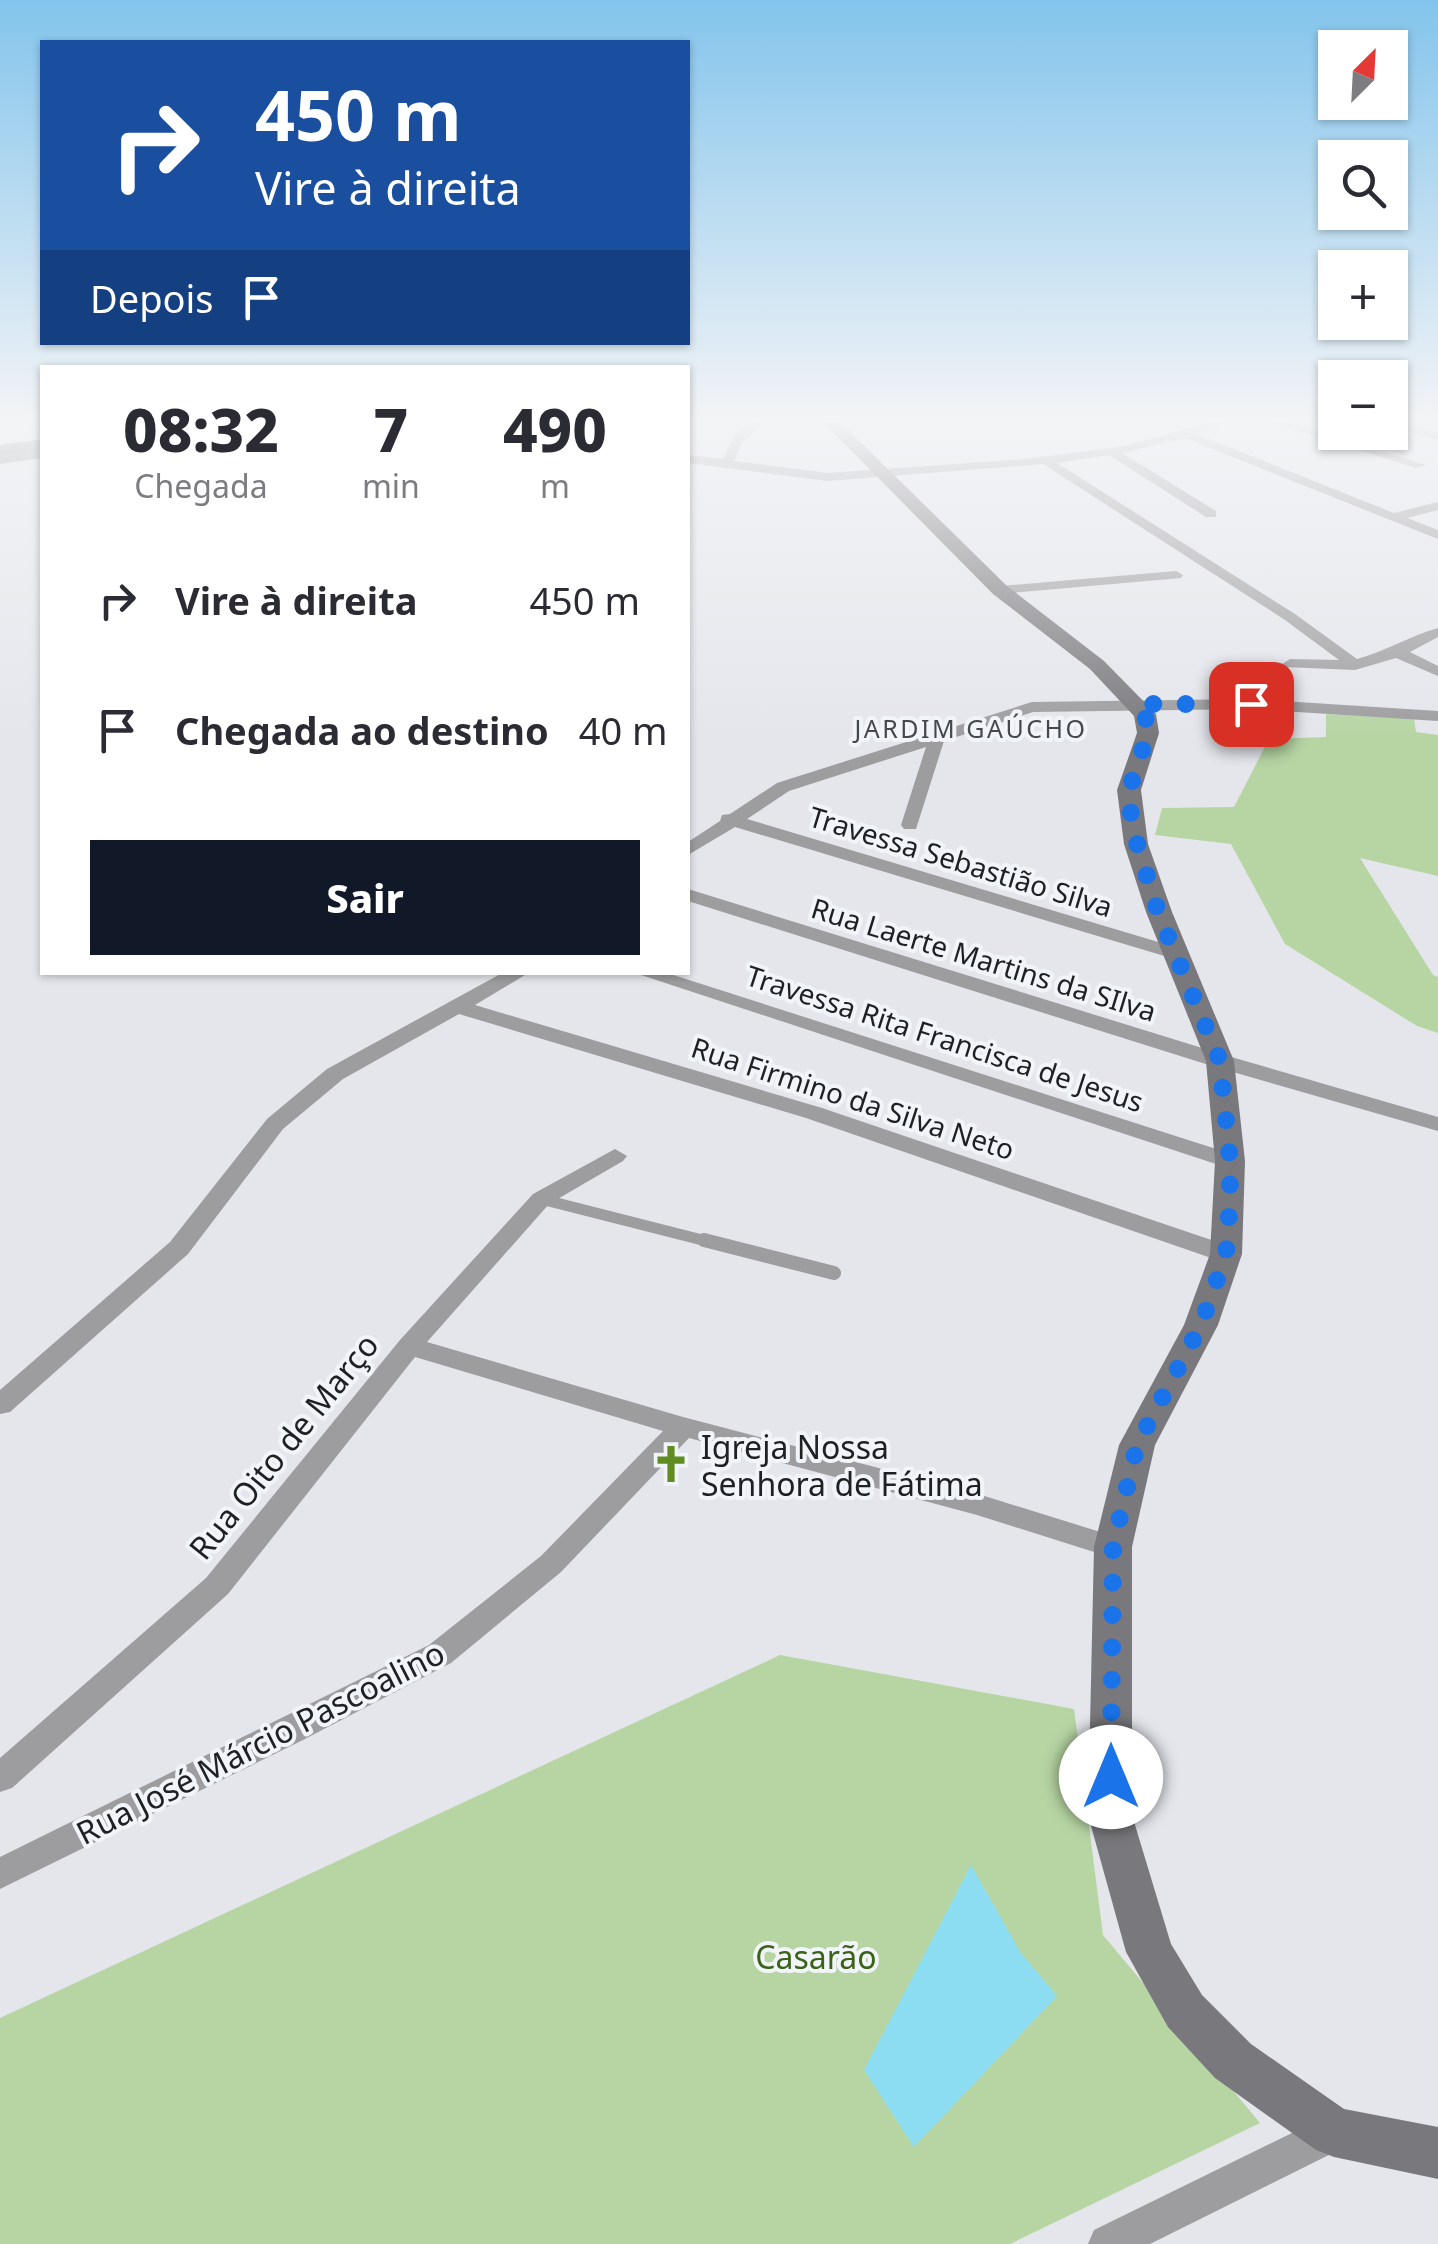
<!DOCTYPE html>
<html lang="pt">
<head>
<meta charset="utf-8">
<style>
	:root { --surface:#fff; --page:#f7f7f7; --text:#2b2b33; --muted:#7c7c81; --accent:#111827 }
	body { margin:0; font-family:"Noto Sans",sans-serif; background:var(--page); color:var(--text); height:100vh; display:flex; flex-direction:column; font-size:38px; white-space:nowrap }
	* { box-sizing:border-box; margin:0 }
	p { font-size:32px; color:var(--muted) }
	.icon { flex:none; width:55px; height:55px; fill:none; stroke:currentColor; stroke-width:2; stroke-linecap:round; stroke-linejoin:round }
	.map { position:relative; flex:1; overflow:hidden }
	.details { position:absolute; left:40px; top:365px; width:650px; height:610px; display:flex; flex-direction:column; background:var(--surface); border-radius:0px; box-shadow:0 2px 8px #0004 }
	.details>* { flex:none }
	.banner { position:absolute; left:40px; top:40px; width:650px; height:305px; border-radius:0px; box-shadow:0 2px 8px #0004; background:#1a4fa0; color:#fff; overflow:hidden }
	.needle { width:65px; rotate:24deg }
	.buttons { position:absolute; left:1318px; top:30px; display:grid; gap:20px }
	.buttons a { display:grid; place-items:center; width:90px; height:90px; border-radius:0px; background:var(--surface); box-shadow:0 2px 8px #0004; font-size:50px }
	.pin { position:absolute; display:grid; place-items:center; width:85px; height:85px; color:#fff; margin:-42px; border-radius:20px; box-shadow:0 5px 15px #0006 }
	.me { position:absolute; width:110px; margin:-55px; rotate:0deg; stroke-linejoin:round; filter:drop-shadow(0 0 8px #0008) }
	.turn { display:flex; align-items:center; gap:35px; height:210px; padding:0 50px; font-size:45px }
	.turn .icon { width:130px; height:130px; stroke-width:2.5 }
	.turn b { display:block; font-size:70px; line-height:85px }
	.then { display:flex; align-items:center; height:95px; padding:0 50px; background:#0003; gap:20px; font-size:38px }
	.eta { display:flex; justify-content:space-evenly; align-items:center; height:170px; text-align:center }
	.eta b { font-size:60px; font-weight:800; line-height:70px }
	.button { display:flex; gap:20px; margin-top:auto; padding:20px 50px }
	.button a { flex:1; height:115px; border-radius:0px; background:var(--accent); color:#fff; font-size:40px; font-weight:800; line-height:115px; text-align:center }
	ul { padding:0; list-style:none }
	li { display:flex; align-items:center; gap:30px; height:130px; padding:0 50px }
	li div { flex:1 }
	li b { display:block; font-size:38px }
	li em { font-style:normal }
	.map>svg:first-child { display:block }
	.green { fill:#b6d5a3 }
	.water { fill:#8cddf2 }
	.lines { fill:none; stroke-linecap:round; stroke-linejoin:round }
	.lane-far1 { stroke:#9d9c9e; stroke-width:11 }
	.lane { stroke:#9d9c9e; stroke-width:14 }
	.street { fill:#9d9c9e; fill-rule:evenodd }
	.secondary { fill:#79787c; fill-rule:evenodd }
	.primary { fill:#605f63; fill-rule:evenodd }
	.route { stroke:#1a73e8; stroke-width:18; stroke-dasharray:0 32.4 }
	.labels { text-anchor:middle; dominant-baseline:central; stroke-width:8; stroke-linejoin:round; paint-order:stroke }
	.far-neighbourhood-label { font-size:25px; letter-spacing:2.5px; fill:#46484d; stroke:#f1f4f9 }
	.street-label { font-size:28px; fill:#1f2022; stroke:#f1f4f9 }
	.near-street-label { font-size:32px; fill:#1f2022; stroke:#f1f4f9 }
	.near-poi-label { font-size:32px; fill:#1f2022; stroke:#f1f4f9; text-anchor:start }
	.near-park-label { font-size:32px; fill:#3a6315; stroke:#f1f4f9 }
</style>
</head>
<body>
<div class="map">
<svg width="1438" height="2244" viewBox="0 0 1438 2244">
	<rect width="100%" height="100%" fill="#e4e6ec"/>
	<g class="green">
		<polygon points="1326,714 1414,719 1416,732 1438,735 1438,876 1360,858 1433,975 1438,977 1438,1033 1417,1026 1285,944 1231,844 1155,835 1162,808 1234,807 1269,739 1326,737"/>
		<polygon points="780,1655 1074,1709 1103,1935 1260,2123 1010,2244 0,2244 0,2018"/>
	</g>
	<polygon class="water" points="971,1865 1021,1953 1057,1996 914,2147 864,2070"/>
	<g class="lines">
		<polyline class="lane-far1" points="541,1199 714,1243"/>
		<polyline class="lane" points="704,1240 834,1273"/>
		<g class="street">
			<path d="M752,422H765L743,441L734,461L827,473L1026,459L1125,446L1209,422H1226L1196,434L1394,513L1438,502V510L1407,518L1438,530V539L1185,438L1122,453L1216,511V517H1206L1109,455L1057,463L1295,614L1357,659C1386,651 1410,636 1438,628V637L1410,652L1438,666V676L1396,658L1355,670L1285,667L1282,664L1290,659L1339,660L1285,620L1043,464L827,481L688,463V455L723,459L734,436Z"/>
			<polygon points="1269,422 1287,422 1426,465 1416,468"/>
			<polygon points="1390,422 1438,432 1438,440 1390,427"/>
			<polygon points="1176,571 1183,575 1181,578 1000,594 993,590 1000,586"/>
			<polygon points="1251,699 1438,711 1438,721 1251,709 1033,712 944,741 916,829 904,829 901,825 926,747 789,791 747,819 1185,950 1188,954 1185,958 1171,958 735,827 688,855 688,842 720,821 722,815 730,814 777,783 1032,702"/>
			<polygon points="688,889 1228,1056 1438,1117 1438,1131 1212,1066 688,901"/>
			<polygon points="504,972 530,972 475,1005 822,1108 1235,1248 1238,1254 1226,1262 1217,1260 806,1118 459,1014 343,1079 283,1129 188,1254 10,1412 0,1414 0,1390 170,1242 267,1119 327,1069"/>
			<polygon points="632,972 664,972 1238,1156 1242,1161 1238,1166 1222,1166"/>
			<polygon points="615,1149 627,1156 623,1161 549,1204 427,1342 683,1417 978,1494 1123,1539 1128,1547 1123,1555 1113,1558 977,1515 689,1438 561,1572 451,1663 301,1741 0,1889 0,1857 429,1645 541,1556 663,1431 415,1357 228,1594 12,1788 0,1792 0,1758 206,1578 400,1340 533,1194"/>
			<polygon points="1333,2113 1347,2118 1352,2132 1347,2146 1150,2244 1088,2244 1094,2230"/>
		</g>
		<g class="secondary">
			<polygon points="823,422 840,422 1007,586 1104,661 1156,714 1159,733 1141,790 1148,844 1172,912 1234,1061 1245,1161 1242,1254 1218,1325 1155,1445 1132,1547 1132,1815 1171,1944 1202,1995 1251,2044 1344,2109 1438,2127 1438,2179 1334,2157 1316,2150 1215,2078 1168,2027 1126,1952 1088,1815 1094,1547 1119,1445 1184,1325 1210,1254 1215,1161 1206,1061 1146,912 1124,844 1117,790 1137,733 1134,716 1090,669 993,594"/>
			<polygon points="42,448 42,458 0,464 0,454"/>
		</g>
		<polygon class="primary" points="42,439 42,449 0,455 0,445"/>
	</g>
	<linearGradient id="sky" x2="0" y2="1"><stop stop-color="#83c4ec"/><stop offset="0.57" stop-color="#f3f4f6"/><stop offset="1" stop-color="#f3f4f6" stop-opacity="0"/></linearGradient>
	<rect width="1438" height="736" fill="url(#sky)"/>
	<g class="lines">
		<polyline class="route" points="1111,1777 1113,1547 1137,1445 1201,1325 1226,1254 1230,1201 1230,1161 1220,1061 1158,912 1132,827 1129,790 1148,734 1145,714 1138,704 1251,704"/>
	</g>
	<defs>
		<g id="church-bare" transform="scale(3)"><path d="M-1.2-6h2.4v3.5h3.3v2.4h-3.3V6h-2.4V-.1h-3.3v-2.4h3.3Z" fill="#5f8d21" stroke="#f1f4f9" stroke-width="2.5" paint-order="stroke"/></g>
	</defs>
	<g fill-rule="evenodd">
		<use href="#church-bare" x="671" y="1464"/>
	</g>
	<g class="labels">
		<g class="far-neighbourhood-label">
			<text x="971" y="728">JARDIM GAÚCHO</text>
		</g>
		<g class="street-label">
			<text transform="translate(961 861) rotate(17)">Travessa Sebastião Silva</text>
			<text transform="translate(984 959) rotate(17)">Rua Laerte Martins da SIlva</text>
			<text transform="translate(945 1038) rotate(18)">Travessa Rita Francisca de Jesus</text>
			<text transform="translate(853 1098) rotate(18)">Rua Firmino da Silva Neto</text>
		</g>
		<g class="near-street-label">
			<text transform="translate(283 1446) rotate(-51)">Rua Oito de Março</text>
			<text transform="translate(260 1742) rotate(-27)">Rua José Márcio Pascoalino</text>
		</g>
		<g class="near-poi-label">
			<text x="701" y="1446">Igreja Nossa<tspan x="701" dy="37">Senhora de Fátima</tspan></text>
		</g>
		<g class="near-park-label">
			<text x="816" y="1956">Casarão</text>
		</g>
	</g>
</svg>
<div class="buttons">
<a><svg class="needle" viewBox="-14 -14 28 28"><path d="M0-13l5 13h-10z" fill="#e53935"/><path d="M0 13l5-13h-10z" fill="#7c7c81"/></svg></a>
<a><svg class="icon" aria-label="search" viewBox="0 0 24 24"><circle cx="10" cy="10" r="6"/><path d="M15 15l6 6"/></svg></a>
<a>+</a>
<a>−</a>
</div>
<div class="pin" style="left:1251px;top:704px;background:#d93025"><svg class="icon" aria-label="arrive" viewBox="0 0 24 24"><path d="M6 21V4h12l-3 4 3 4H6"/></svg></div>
<svg class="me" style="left:1111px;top:1777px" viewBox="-20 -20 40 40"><circle r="19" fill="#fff"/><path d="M0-13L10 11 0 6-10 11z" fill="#1a73e8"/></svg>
<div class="banner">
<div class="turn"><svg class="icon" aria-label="right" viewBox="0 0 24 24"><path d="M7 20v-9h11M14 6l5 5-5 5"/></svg><div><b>450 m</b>Vire à direita</div></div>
<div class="then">Depois<svg class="icon" aria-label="arrive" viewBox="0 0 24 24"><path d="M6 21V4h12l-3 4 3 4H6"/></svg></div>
</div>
<section class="details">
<div class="eta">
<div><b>08:32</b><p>Chegada</p></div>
<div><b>7</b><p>min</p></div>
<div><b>490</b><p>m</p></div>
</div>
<ul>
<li><svg class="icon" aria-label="right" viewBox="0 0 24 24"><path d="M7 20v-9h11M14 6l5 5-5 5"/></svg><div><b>Vire à direita</b></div><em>450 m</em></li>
<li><svg class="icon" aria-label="arrive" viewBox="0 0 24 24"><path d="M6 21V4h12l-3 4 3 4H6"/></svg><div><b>Chegada ao destino</b></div><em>40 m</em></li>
</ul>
<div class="button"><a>Sair</a></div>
</section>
</div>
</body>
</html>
